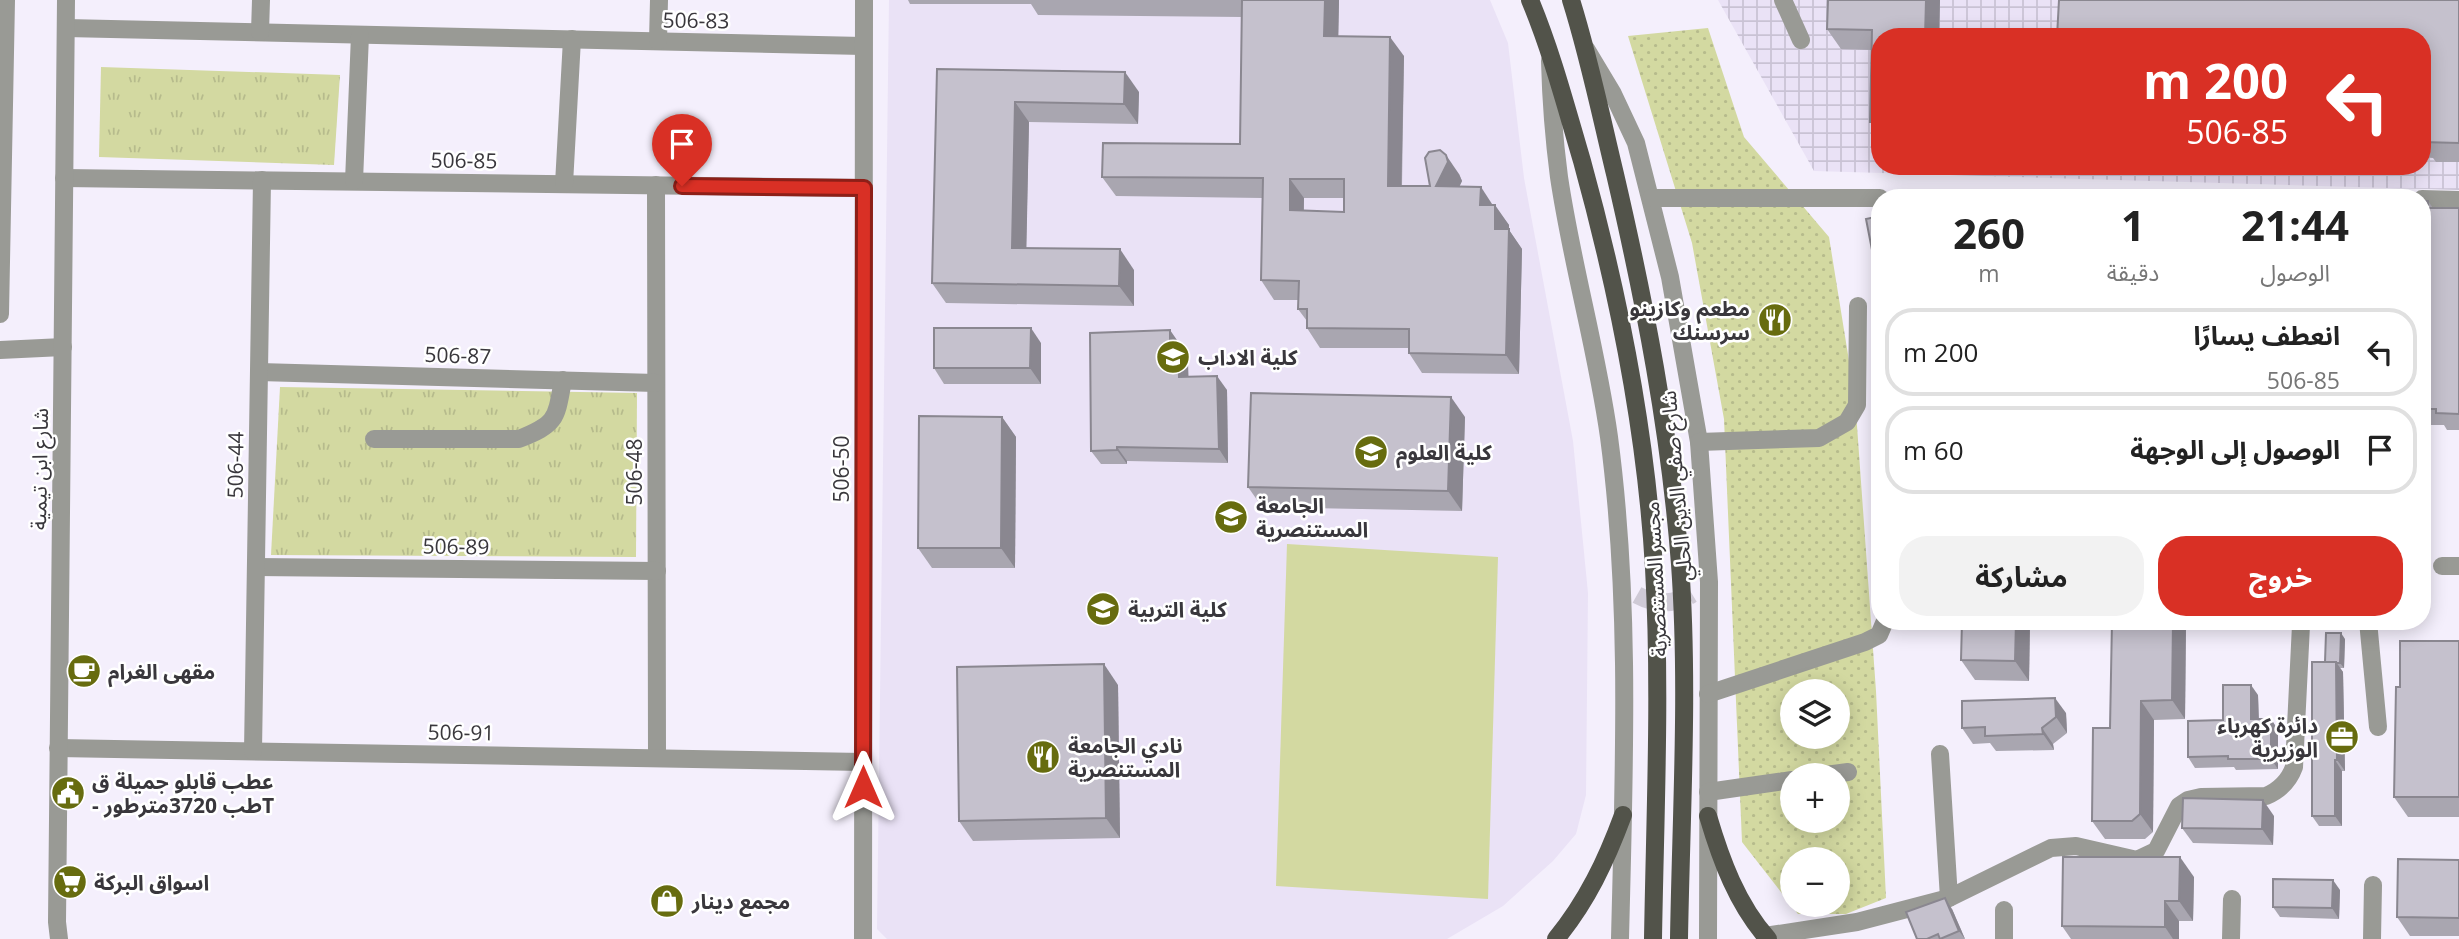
<!DOCTYPE html>
<html lang="ar">
<head>
<meta charset="utf-8">
<style>
	:root { --surface:#fff; --page:#f2f2f2; --text:#222; --muted:#767676; --line:#e0e0e0; --accent:#d93025 }
	body { margin:0; font-family:"Open Sans","Noto Sans Arabic",sans-serif; background:var(--page); color:var(--text); direction:rtl; height:100vh; display:flex; flex-direction:column; font-size:26px; white-space:nowrap }
	* { box-sizing:border-box; margin:0 }
	p { font-size:23px; color:var(--muted) }
	.icon { flex:none; width:38px; height:38px; fill:none; stroke:currentColor; stroke-width:2; stroke-linecap:round; stroke-linejoin:round }
	.map { position:relative; flex:1; overflow:hidden; direction:ltr }
	.side { position:absolute; left:1871px; top:189px; width:560px; height:441px; display:flex; flex-direction:column; background:var(--surface); border-radius:28px; box-shadow:0 4px 18px #0003; direction:rtl }
	.side>* { flex:none }
	.banner { position:absolute; left:1871px; top:28px; width:560px; height:147px; border-radius:28px; box-shadow:0 4px 18px #0003; direction:rtl; background:#d93025; color:#fff; overflow:hidden }
	.controls { position:absolute; left:1780px; top:679px; display:grid; gap:14px }
	.controls a { display:grid; place-items:center; width:70px; height:70px; border-radius:50%; background:var(--surface); box-shadow:0 4px 18px #0003; font-size:35px }
	.pin { position:absolute; display:grid; place-items:center; width:60px; height:60px; color:#fff; margin:-72px -30px; border-radius:50% 50% 50% 0; rotate:-45deg; box-shadow:0 0 7px #0007 }
	.pin .icon { rotate:45deg }
	.me { position:absolute; width:77px; margin:-38px; rotate:0deg; stroke-linejoin:round; filter:drop-shadow(0 0 5px #0008) }
	.turn { display:flex; align-items:center; gap:24px; height:147px; padding:0 28px; font-size:32px }
	.turn .icon { width:91px; height:91px; stroke-width:2.5 }
	.turn b { display:block; font-size:49px; line-height:60px }
	.eta { display:flex; justify-content:space-evenly; align-items:center; height:119px; text-align:center }
	.eta b { font-size:42px; font-weight:700; line-height:49px }
	.button { display:flex; gap:14px; margin-top:auto; padding:14px 28px }
	.button a { flex:1; height:80px; border-radius:28px; background:var(--accent); color:#fff; font-size:28px; font-weight:700; line-height:80px; text-align:center }
	.button a+a { background:var(--page); color:var(--text) }
	ul { padding:0; list-style:none }
	li { display:flex; align-items:center; gap:21px; height:88px; margin:0 14px 10px; padding:0 14px; border:4px solid var(--line); border-radius:28px }
	li div { flex:1 }
	li b { display:block; font-size:26px }
	li em { font-style:normal }
	.map>svg:first-child { display:block }
	.built { fill:#eae2f6 }
	.industrial { fill:url(#industrial-grid); fill-rule:evenodd }
	.grass { fill:url(#grass-tufts) }
	.park { fill:url(#park-dots); fill-rule:evenodd }
	.garden { fill:#d3d9a1 }
	.lines { fill:none; stroke-linecap:round; stroke-linejoin:round }
	.minor-tunnel { stroke:#cfcad6; stroke-width:18; stroke-dasharray:18 9; stroke-linecap:butt }
	.minor { stroke:#999a95; stroke-width:18 }
	.major { stroke:#52534a; stroke-width:18 }
	.wall { fill:#a9a6b0; fill-rule:evenodd }
	.shaded-wall { fill:#8a8790 }
	.building { fill:#c5c1cd; stroke:#8a8790; stroke-width:2; fill-rule:evenodd }
	.route-casing { stroke:#8d1f18; stroke-width:18 }
	.route { stroke:#d93025; stroke-width:12 }
	.labels { text-anchor:middle; dominant-baseline:central; stroke-width:5; stroke-linejoin:round; paint-order:stroke }
	.street-label { font-size:21px; fill:#39373c; stroke:#fff }
	.poi-label { font-size:21px; font-weight:bold; fill:#39373c; stroke:#fff; text-anchor:start }
</style>
</head>
<body>
<div class="map">
<svg width="2459" height="939" viewBox="0 0 2459 939">
	<defs>
		<pattern id="industrial-grid" width="8" height="8" patternUnits="userSpaceOnUse" patternTransform="scale(1.75)"><rect width="8" height="8" fill="#eae2f6"/><path d="M0 4h8M4 0v8" fill="none" stroke="#c9c2d4"/></pattern>
		<pattern id="grass-tufts" width="24" height="20" patternUnits="userSpaceOnUse" patternTransform="scale(1.75)"><rect width="24" height="20" fill="#d3d9a1"/><path d="M3 7l-1-3M5 7V3M7 7l1-3M15 17l-1-3M17 17v-4M19 17l1-3" fill="none" stroke="#b6bb8c"/></pattern>
		<pattern id="park-dots" width="8" height="8" patternUnits="userSpaceOnUse" patternTransform="scale(1.75)"><rect width="8" height="8" fill="#d3d9a1"/><path d="M2 2h.1M6 6h.1" fill="none" stroke="#b6bb8c" stroke-width="1.8" stroke-linecap="round"/></pattern>
	</defs>
	<rect width="100%" height="100%" fill="#f4effc"/>
	<polygon class="built" points="889,0 1490,0 1508,43 1524,178 1573,441 1588,593 1586,795 1576,834 1553,861 1503,906 1447,939 887,939 877,929"/>
	<path class="industrial" d="M1718,0H2459V190L1814,171ZM1880,37H2422V166H1880Z"/>
	<g class="grass">
		<polygon points="101,67 340,75 334,165 99,157"/>
		<polygon points="280,387 637,393 636,557 271,555"/>
	</g>
	<path class="park" d="M1708,28L1744,137L1829,237L1855,398L1876,691L1886,898L1846,914H1798L1742,842L1724,419L1692,243L1628,36ZM1792,691H1838V737H1792ZM1792,775H1838V821H1792ZM1792,859H1838V905H1792Z"/>
	<polygon class="garden" points="1287,544 1498,557 1488,899 1276,886"/>
	<g class="lines">
		<path class="minor-tunnel" d="M1637,595C1655,605 1674,605 1692,594"/>
		<g class="minor">
			<polyline points="1783,0 1801,40"/>
			<polyline points="66,28 863,46"/>
			<polyline points="260,32 261,0"/>
			<polyline points="658,41 659,0"/>
			<polyline points="1586,49 1613,94 1636,143 1670,277 1699,442 1709,582 1708,939"/>
			<path d="M1550,61C1551,100 1554,139 1559,177C1572,265 1597,350 1609,437C1631,603 1624,772 1620,939"/>
			<polyline points="64,178 864,188"/>
			<polyline points="354,181 360,35"/>
			<polyline points="564,184 572,39"/>
			<polyline points="656,185 657,758"/>
			<polyline points="1651,198 1880,198"/>
			<polyline points="2422,199 2459,200"/>
			<polyline points="0,314 6,0"/>
			<polyline points="0,350 63,347"/>
			<polyline points="259,372 656,383"/>
			<path d="M374,439H519C557,424 556,419 563,380"/>
			<polyline points="1699,442 1819,438 1847,422 1857,405 1858,306"/>
			<polyline points="2442,566 2459,566"/>
			<polyline points="256,567 657,571"/>
			<polyline points="2368,621 2378,727"/>
			<polyline points="1708,694 1865,642 1879,635 1885,621"/>
			<polyline points="58,748 863,762"/>
			<polyline points="253,751 262,180"/>
			<polyline points="1940,754 1949,898"/>
			<polyline points="1826,775 1848,772"/>
			<polyline points="1708,792 1792,780"/>
			<polyline points="2004,910 2004,939"/>
			<path d="M1765,936L1857,922L1949,898L2051,848L2076,846L2137,860L2156,851L2179,806L2188,800L2201,797L2266,796C2280,790 2289,781 2294,767L2301,625L2305,621"/>
			<polyline points="59,939 57,922 66,0"/>
			<polyline points="863,939 864,0"/>
			<polyline points="2231,939 2232,899"/>
			<polyline points="2372,939 2373,885"/>
		</g>
		<g class="major">
			<path d="M1530,0C1552,53 1566,107 1582,161C1619,295 1646,429 1654,568C1661,691 1655,815 1653,939"/>
			<path d="M1571,0C1589,57 1601,116 1615,174C1645,303 1670,432 1680,564C1689,688 1681,815 1679,939"/>
			<path d="M1708,816C1721,860 1737,904 1768,939"/>
			<path d="M1556,939C1587,901 1606,861 1623,815"/>
		</g>
	</g>
	<g class="wall">
		<path d="M908,0H1339L1338,36L1404,56L1402,186H1430L1459,174L1462,181L1459,187L1493,205L1509,225V230L1522,249L1519,374L1422,373L1409,353V348H1320L1307,328V321L1298,309L1299,300H1274L1261,280L1262,198L1116,196L1102,177L1240,144L1242,17L1038,15L1031,4H910ZM1304,198H1344V212L1304,211Z"/>
		<polygon points="1828,0 1940,0 1939,37 1880,37 1880,135 1870,122 1872,50 1841,49 1827,29"/>
		<polygon points="2459,0 2459,162 2436,162 2433,158 2422,157 2422,37"/>
		<polygon points="937,69 1139,92 1138,124 1029,122 1026,248 1134,270 1134,306 946,303 932,283"/>
		<polygon points="2422,201 2428,201 2433,208 2459,208 2459,430 2447,430 2444,425 2422,425"/>
		<polygon points="1041,343 1041,384 944,384 934,368"/>
		<polygon points="1179,343 1179,350 1188,363 1188,376 1227,390 1228,463 1127,461 1127,464 1101,464 1091,451"/>
		<polygon points="1002,417 1016,437 1015,568 932,568 918,548"/>
		<polygon points="1465,417 1462,511 1262,507 1248,487"/>
		<polygon points="2030,621 2029,681 1975,680 1961,660"/>
		<polygon points="2112,621 2186,621 2185,719 2154,720 2153,832 2145,839 2105,839 2092,821 2110,728"/>
		<polygon points="2345,639 2344,668 2340,668 2343,672 2345,771 2342,771 2342,826 2319,826 2312,816 2325,662"/>
		<polygon points="2459,641 2459,817 2408,817 2394,797 2400,687"/>
		<polygon points="1118,685 1120,838 973,841 959,821"/>
		<polygon points="2258,695 2259,719 2271,719 2278,730 2278,769 2236,770 2234,767 2195,768 2188,757"/>
		<polygon points="2066,713 2067,733 2053,744 2054,750 1996,751 1990,743 1973,744 1962,728"/>
		<polygon points="2274,816 2273,845 2193,843 2182,828"/>
		<polygon points="2459,860 2459,936 2410,936 2397,917"/>
		<polygon points="2194,877 2193,921 2179,921 2179,939 2071,939 2062,926"/>
		<polygon points="2340,890 2339,919 2280,917 2273,907"/>
		<polygon points="1952,909 1965,939 1917,939"/>
	</g>
	<g class="shaded-wall">
		<polygon points="1325,0 1339,0 1338,55 1324,36"/>
		<polygon points="1926,0 1940,0 1939,37 1925,37"/>
		<polygon points="1390,37 1404,56 1401,205 1388,186"/>
		<polygon points="1125,72 1139,92 1138,124 1124,104"/>
		<polygon points="1015,102 1029,122 1026,268 1012,248"/>
		<polygon points="1446,155 1459,174 1462,181 1450,206 1436,186"/>
		<polygon points="1290,179 1304,198 1303,230 1290,210"/>
		<polygon points="1481,187 1494,207 1480,205"/>
		<polygon points="1495,205 1509,225 1509,230 1522,249 1519,374 1506,355 1495,229"/>
		<polygon points="1120,249 1134,270 1134,306 1119,286"/>
		<polygon points="1031,328 1041,343 1041,384 1030,368"/>
		<polygon points="1170,330 1179,343 1179,350 1188,363 1189,390 1179,377 1170,349"/>
		<polygon points="1217,376 1227,390 1228,463 1219,449"/>
		<polygon points="1451,397 1465,417 1462,511 1448,491"/>
		<polygon points="1002,417 1016,437 1015,568 1001,548"/>
		<polygon points="1117,447 1127,461 1127,464 1117,450"/>
		<polygon points="2016,621 2030,621 2029,681 2015,661"/>
		<polygon points="2173,621 2186,621 2185,719 2172,700"/>
		<polygon points="2341,633 2345,639 2344,668 2340,663"/>
		<polygon points="2336,662 2343,672 2345,771 2337,760"/>
		<polygon points="1104,664 1118,685 1120,838 1106,818"/>
		<polygon points="2251,685 2258,695 2259,730 2251,719"/>
		<polygon points="2055,698 2066,713 2067,733 2056,717"/>
		<polygon points="2141,701 2154,720 2153,832 2140,814"/>
		<polygon points="2271,719 2278,730 2278,769 2271,759"/>
		<polygon points="2042,728 2053,744 2054,750 2043,734"/>
		<polygon points="2335,760 2342,771 2342,826 2335,816"/>
		<polygon points="2263,800 2274,816 2273,845 2262,829"/>
		<polygon points="2180,857 2194,877 2193,921 2179,901"/>
		<polygon points="2333,880 2340,890 2339,919 2332,908"/>
		<polygon points="1945,898 1952,909 1965,939 1959,931"/>
		<polygon points="2165,901 2179,921 2179,939 2173,939 2165,927"/>
	</g>
	<g class="building">
		<path d="M1242,0H1325L1324,36L1390,37L1388,186H1430L1425,158L1429,152L1440,150L1446,155L1448,162L1436,186L1481,187L1480,205H1495V229H1509L1506,355L1409,353V329L1307,328V309H1298L1299,281L1261,280L1263,178L1102,177L1103,143L1240,144ZM1290,179H1344V212L1290,210Z"/>
		<polygon points="1828,0 1926,0 1925,37 1880,37 1880,122 1870,122 1872,30 1827,29"/>
		<polygon points="2059,0 2459,0 2459,143 2422,142 2422,37 2057,37"/>
		<polygon points="937,69 1125,72 1124,104 1015,102 1012,248 1120,249 1119,286 932,283"/>
		<polygon points="2422,201 2428,201 2428,208 2459,208 2459,414 2436,413 2436,409 2422,409"/>
		<polygon points="1880,216 1880,291 1866,219"/>
		<polygon points="934,328 1031,328 1030,368 934,368"/>
		<polygon points="1170,330 1170,349 1178,349 1179,377 1217,376 1219,449 1117,447 1117,450 1091,451 1090,333"/>
		<polygon points="1251,393 1451,397 1448,491 1248,487"/>
		<polygon points="919,416 1002,417 1001,548 918,548"/>
		<polygon points="1962,621 2016,621 2015,661 1961,660"/>
		<polygon points="2112,621 2173,621 2172,700 2141,701 2140,814 2132,821 2092,821 2093,728 2110,728"/>
		<polygon points="2326,633 2341,633 2340,663 2336,663 2336,662 2325,662"/>
		<polygon points="2400,641 2459,641 2459,797 2394,797 2396,687 2400,687"/>
		<polygon points="2312,662 2336,662 2337,760 2335,760 2335,816 2312,816"/>
		<polygon points="1104,664 1106,818 959,821 957,667"/>
		<polygon points="2223,685 2251,685 2251,719 2271,719 2271,759 2228,759 2228,756 2188,757 2188,721 2223,720"/>
		<polygon points="2055,698 2056,717 2042,728 2043,734 1985,736 1985,727 1962,728 1962,701"/>
		<polygon points="2183,798 2263,800 2262,829 2182,828"/>
		<polygon points="2063,857 2180,857 2179,901 2165,901 2165,927 2062,926"/>
		<polygon points="2398,859 2459,860 2459,918 2397,917"/>
		<polygon points="2273,879 2333,880 2332,908 2273,907"/>
		<polygon points="1945,898 1959,931 1940,939 1938,934 1927,939 1917,939 1906,912"/>
	</g>
	<g class="lines">
		<g class="route-casing">
			<polyline id="route" points="682,186 864,188 863,787"/>
		</g>
		<use href="#route" class="route"/>
	</g>
	<defs>
		<g id="restaurant-disc" transform="scale(1.75)"><circle r="9.5" fill="#676c0f" stroke="#fff"/><path d="M-5-6h1v4h1v-4h1v4h1v-4h1v5L-1.5 .5V6h-2V.5L-5-1ZM5-6V6H3V1.5H1.5Q1.5-4 5-6Z" fill="#fff"/></g>
		<g id="university-disc" transform="scale(1.75)"><circle r="9.5" fill="#676c0f" stroke="#fff"/><path d="M0-5L7-2L0 1L-7-2ZM-4 1L0 2.5L4 1V4Q0 6-4 4Z" fill="#fff"/></g>
		<g id="cafe-disc" transform="scale(1.75)"><circle r="9.5" fill="#676c0f" stroke="#fff"/><path d="M-5.5-4.5H6V0H3Q3 3.5 0 3.5H-2.5Q-5.5 3.5-5.5 0ZM3-3.2v2h1.7v-2ZM-6 4.5H4V6H-6Z" fill="#fff"/></g>
		<g id="office-disc" transform="scale(1.75)"><circle r="9.5" fill="#676c0f" stroke="#fff"/><path d="M-6-3h4V-5.5h4V-3h4V5H-6ZM-1-4.5V-3h2v-1.5ZM-6 0V1H6V0Z" fill="#fff"/></g>
		<g id="civic-disc" transform="scale(1.75)"><circle r="9.5" fill="#676c0f" stroke="#fff"/><path d="M-.6-6.5H3V-4.5H.6V-3L4-1V1h2V6H-6V1h2V-1L-.6-3ZM-1.2 2.5V6h2.4V2.5Z" fill="#fff"/></g>
		<g id="supermarket-disc" transform="scale(1.75)"><circle r="9.5" fill="#676c0f" stroke="#fff"/><path d="M-6-5.5h2.5l.6 2H6L4.5 2H-2.5L-4.4-4H-6ZM-1.5 3.2a1.3 1.3 0 1 0 .1 0ZM3 3.2a1.3 1.3 0 1 0 .1 0Z" fill="#fff"/></g>
		<g id="shop-disc" transform="scale(1.75)"><circle r="9.5" fill="#676c0f" stroke="#fff"/><path d="M-5-2.5h2.3a2.7 3.5 0 0 1 5.4 0H5L5.5 6h-11ZM-1.5-2.5h3a1.5 2.3 0 0 0-3 0Z" fill="#fff"/></g>
	</defs>
	<g fill-rule="evenodd">
		<use href="#restaurant-disc" x="1775" y="320"/>
		<use href="#university-disc" x="1173" y="357"/>
		<use href="#university-disc" x="1371" y="452"/>
		<use href="#university-disc" x="1231" y="517"/>
		<use href="#university-disc" x="1103" y="609"/>
		<use href="#cafe-disc" x="84" y="671"/>
		<use href="#office-disc" x="2342" y="737"/>
		<use href="#restaurant-disc" x="1043" y="757"/>
		<use href="#civic-disc" x="68" y="793"/>
		<use href="#supermarket-disc" x="70" y="882"/>
		<use href="#shop-disc" x="667" y="901"/>
	</g>
	<g class="labels">
		<g class="street-label">
			<text transform="translate(696 20) rotate(1)">506-83</text>
			<text transform="translate(464 160) rotate(1)">506-85</text>
			<text transform="translate(458 355) rotate(2)">506-87</text>
			<text transform="translate(235 465) rotate(-89)">506-44</text>
			<text transform="translate(39 469) rotate(-89)">شارع ابن تيمية</text>
			<text transform="translate(841 469) rotate(-90)">506-50</text>
			<text transform="translate(634 472) rotate(-90)">506-48</text>
			<text transform="translate(1676 486) rotate(-95)">شارع صفي الدين الحلي</text>
			<text transform="translate(456 546) rotate(1)">506-89</text>
			<text transform="translate(1655 579) rotate(-93)">مجسر المستنصرية</text>
			<text transform="translate(461 732) rotate(1)">506-91</text>
		</g>
		<g class="poi-label">
			<text x="1750" y="308" text-anchor="end">مطعم وكازينو<tspan x="1750" dy="24">سرسنك</tspan></text>
			<text x="1198" y="357">كلية الاداب</text>
			<text x="1396" y="452">كلية العلوم</text>
			<text x="1256" y="505">الجامعة<tspan x="1256" dy="24">المستنصرية</tspan></text>
			<text x="1128" y="609">كلية التربية</text>
			<text x="108" y="671">مقهى الغرام</text>
			<text x="2318" y="725" text-anchor="end">دائرة كهرباء<tspan x="2318" dy="24">الوزيرية</tspan></text>
			<text x="1068" y="745">نادي الجامعة<tspan x="1068" dy="24">المستنصرية</tspan></text>
			<text x="92" y="781">عطب قابلو جميلة ق<tspan x="92" dy="24">- طب 3720مترطورT</tspan></text>
			<text x="94" y="882">اسواق البركة</text>
			<text x="692" y="901">مجمع دينار</text>
		</g>
	</g>
</svg>
<div class="controls">
<a><svg class="icon" aria-label="layers" viewBox="0 0 24 24"><path d="M12 4l9 5-9 5-9-5zM3 14l9 5 9-5"/></svg></a>
<a>+</a>
<a>−</a>
</div>
<div class="pin" style="left:682px;top:186px;background:#d93025"><svg class="icon" aria-label="arrive" viewBox="0 0 24 24"><path d="M6 21V4h12l-3 4 3 4H6"/></svg></div>
<svg class="me" style="left:863px;top:787px" viewBox="-20 -20 40 40"><path d="M0-17L14 15 0 8-14 15z" fill="#d93025" stroke="#fff" stroke-width="4"/></svg>
<div class="banner">
<div class="turn"><svg class="icon" aria-label="left" viewBox="0 0 24 24"><path d="M17 20v-9H6M10 6l-5 5 5 5"/></svg><div><b>200 m</b>506-85</div></div>
</div>
<section class="side">
<div class="eta">
<div><b>21:44</b><p>الوصول</p></div>
<div><b>1</b><p>دقيقة</p></div>
<div><b>260</b><p>m</p></div>
</div>
<ul>
<li><svg class="icon" aria-label="left" viewBox="0 0 24 24"><path d="M17 20v-9H6M10 6l-5 5 5 5"/></svg><div><b>انعطف يسارًا</b><p>506-85</p></div><em>200 m</em></li>
<li><svg class="icon" aria-label="arrive" viewBox="0 0 24 24"><path d="M6 21V4h12l-3 4 3 4H6"/></svg><div><b>الوصول إلى الوجهة</b></div><em>60 m</em></li>
</ul>
<div class="button"><a>خروج</a><a>مشاركة</a></div>
</section>
</div>
</body>
</html>
